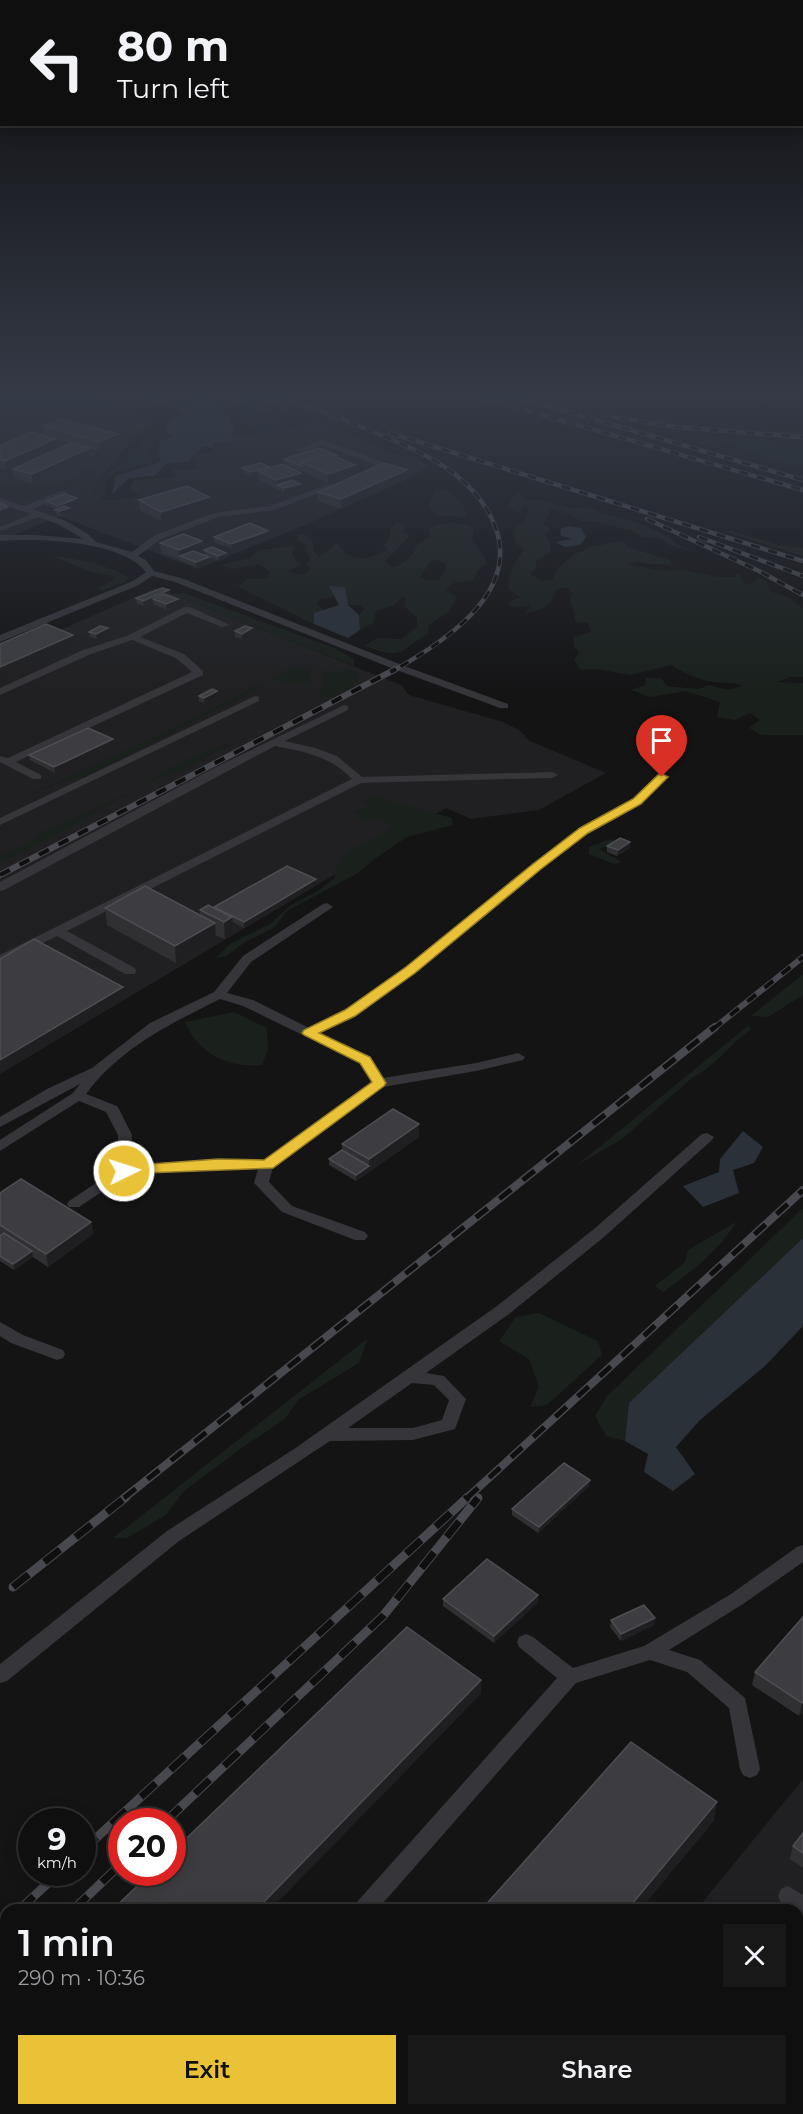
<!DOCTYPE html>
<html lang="en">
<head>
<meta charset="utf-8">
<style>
	:root { --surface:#0f0f10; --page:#181819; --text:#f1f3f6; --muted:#9b9c9f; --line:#2f2f30; --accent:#eac237 }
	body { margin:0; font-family:Montserrat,sans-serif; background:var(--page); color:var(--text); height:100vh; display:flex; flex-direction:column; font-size:22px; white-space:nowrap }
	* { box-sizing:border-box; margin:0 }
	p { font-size:20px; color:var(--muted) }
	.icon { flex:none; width:33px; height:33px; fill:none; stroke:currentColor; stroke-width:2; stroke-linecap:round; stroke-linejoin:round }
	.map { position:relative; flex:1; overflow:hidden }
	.side { position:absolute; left:0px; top:1904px; width:804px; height:212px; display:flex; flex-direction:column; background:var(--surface); border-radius:18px 18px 0 0; box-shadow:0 3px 15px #0003,0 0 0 2px var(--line) }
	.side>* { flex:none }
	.banner { position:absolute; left:0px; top:0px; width:804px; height:126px; box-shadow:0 3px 15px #0003,0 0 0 2px var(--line); background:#0f0f10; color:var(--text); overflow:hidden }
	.speed { position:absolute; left:18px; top:1808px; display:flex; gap:12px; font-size:30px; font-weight:700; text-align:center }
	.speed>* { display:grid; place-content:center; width:78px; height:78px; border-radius:50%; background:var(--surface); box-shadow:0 3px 15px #0003,0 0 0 2px var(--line); line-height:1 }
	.speed small { font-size:15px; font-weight:400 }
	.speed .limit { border:9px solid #d22; background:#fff; color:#111 }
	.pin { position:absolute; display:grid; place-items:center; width:51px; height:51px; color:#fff; margin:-62px -26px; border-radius:50% 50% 50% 0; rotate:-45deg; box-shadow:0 0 6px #0007 }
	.pin .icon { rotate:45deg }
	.me { position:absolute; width:66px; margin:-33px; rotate:86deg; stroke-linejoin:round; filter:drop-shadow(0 0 4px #0008) }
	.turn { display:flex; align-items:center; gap:21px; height:126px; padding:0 18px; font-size:27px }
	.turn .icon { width:78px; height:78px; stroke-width:2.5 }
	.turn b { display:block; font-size:42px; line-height:51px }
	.round { display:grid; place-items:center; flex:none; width:63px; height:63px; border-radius:0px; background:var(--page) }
	.summary { display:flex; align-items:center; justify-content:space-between; height:102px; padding:0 18px }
	h1 { font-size:36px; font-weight:600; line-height:45px }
	.cta { display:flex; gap:12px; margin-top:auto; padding:12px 18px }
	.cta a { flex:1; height:69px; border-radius:0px; background:var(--accent); color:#111; font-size:24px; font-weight:600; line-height:69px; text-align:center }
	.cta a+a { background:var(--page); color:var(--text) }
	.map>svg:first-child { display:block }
	.built { fill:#202022 }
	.green { fill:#1a201c; fill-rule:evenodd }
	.water { fill:#2a3139 }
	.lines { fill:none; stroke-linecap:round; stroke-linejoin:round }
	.lane { fill:#35353a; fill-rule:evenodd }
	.rail-far3-casing { stroke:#48494f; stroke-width:4.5 }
	.rail-far2-casing { stroke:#48494f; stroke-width:6 }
	.rail-far1-casing { stroke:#48494f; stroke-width:8 }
	.rail-casing { stroke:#48494f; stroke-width:9 }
	.rail-far3 { stroke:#0f0f10; stroke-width:3; stroke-dasharray:9; stroke-linecap:butt }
	.rail-far2 { stroke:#0f0f10; stroke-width:4; stroke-dasharray:11; stroke-linecap:butt }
	.rail-far1 { stroke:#0f0f10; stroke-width:5; stroke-dasharray:15; stroke-linecap:butt }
	.rail { stroke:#0f0f10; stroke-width:7; stroke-dasharray:20; stroke-linecap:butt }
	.wall { fill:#303033 }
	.shaded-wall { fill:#1f1f21 }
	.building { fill:#3d3d41; stroke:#4d4e53; stroke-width:1.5 }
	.route { fill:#eac237; stroke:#987e24; stroke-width:1.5 }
</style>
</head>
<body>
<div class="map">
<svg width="803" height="2114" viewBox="0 0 803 2114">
	<rect width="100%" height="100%" fill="#141415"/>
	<g class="built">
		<polygon points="0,397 92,397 152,418 99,478 102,500 128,499 139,496 129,488 135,480 164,479 178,475 170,469 198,469 194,461 195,454 214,452 212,448 231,443 234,438 231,435 271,434 318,421 405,458 412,456 430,467 312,522 197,569 60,516 2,539 0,538"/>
		<polygon points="156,588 401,685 409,695 503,722 519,730 530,741 606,773 539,810 471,819 446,808 0,1074 0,656"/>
		<polygon points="803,1779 803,2114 530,2114 534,2109 798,2109 798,1910 697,1909"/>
	</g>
	<g class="green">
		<polygon points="223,397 243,397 289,417 276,415 262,410 259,414 262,419 278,419 286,424 271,434 257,433 257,429 246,425 241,416 241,404 233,399 220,399"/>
		<polygon points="155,433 159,433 152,446 146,449 152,462 115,472 107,479 105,497 95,497 89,484 130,459 126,454 135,450 146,435"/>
		<path d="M689,434L743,439H763L803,447V465C785,469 769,458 752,454L749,449L718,444L727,450C712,447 695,447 683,436Z"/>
		<path d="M97,466L94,475C69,489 28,507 0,494V486C11,483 39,482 48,487L80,476L85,470Z"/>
		<polygon points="436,490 447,490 462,503 467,517 436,516 428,507"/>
		<path d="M517,493L525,495L524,501C547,495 553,506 573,508C578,508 583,507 587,507C593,508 599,513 605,514C630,519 652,526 674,541L675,544L700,553L669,545L660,538L643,537L632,531L598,522L579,520L565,512L550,509L548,517L543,524L550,528L544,536L551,541L550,552L535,562L537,567L530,574L542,581L552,580L558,568L573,555L594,546L624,541L627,547L670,560L673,566L637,562L627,564L662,571L683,570L718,577H734L739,573L744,583L751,584L759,578L767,582L769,591L788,597L803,608V677H790L778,682L803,683V735H762L749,728L760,720L750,713L735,720L717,717L720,702L686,691L650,697L631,690L645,685L646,678H661L667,686L698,689L709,685L728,690L742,686C735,681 723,684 713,682C699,680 684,673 672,665L630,675L598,669L581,670L574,659L579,653L574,647L573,637L591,632L588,623L576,622L570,599L572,593L568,588L556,589C552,606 542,610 526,613L530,606L511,607L507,602L521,597L509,590C507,573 514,563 524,550L515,542V527C524,521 529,517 528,506L523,505L520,513L507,508L510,500Z"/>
		<path d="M396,522L406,524L402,532L410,536C400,544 395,553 385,561L394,567C407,562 413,556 418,543L431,537L429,529C443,520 459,521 474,528L472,539L488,563L477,571L474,580L453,583L446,590L457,597L448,612L429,625L428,634C398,651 403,661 365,646L377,638L401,639L417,627V618L404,606L406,598L403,596L394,605L376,611L373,623L360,630L359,615L365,609L359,605H348L330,586L335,597L320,599L317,604L324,610L314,613V624L238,587L247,579H266L270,572L257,564L231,569L220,565L250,558L258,550L295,546L292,553L295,560L302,564L288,571C295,575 304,576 310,570L307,564L311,560L306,551L308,546L298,540V535L304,534L313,542L314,551L319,557L337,543C352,565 366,559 388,550L383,545L390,538V530ZM439,560L446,565L445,571L439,579L427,581L420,577L431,561Z"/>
		<polygon points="723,531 731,531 779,545 803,548 803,556"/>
		<path d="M52,556C75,558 109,565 128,577L126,582L100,591L99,587L114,580L115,577L91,572Z"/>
		<polygon points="184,593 334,648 354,659 354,666 170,594"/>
		<path d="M300,667L311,670L310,685C306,686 275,682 271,679L289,669Z"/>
		<path d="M347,669L357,672L358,681C350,690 340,691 331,698L319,696L322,688L324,671L335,672Z"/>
		<polygon points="261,683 264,686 83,778 77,777 28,795 187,722"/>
		<polygon points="231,743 184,770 147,783 156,776 197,754"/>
		<polygon points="134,791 43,842 0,862 0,856 30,842 41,832"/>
		<path d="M372,796L452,818L453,825L407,837L373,860L358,873L287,911L275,927L245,942L225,957L215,958L231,943L270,924L291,905L319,890L335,878C335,845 373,846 391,826L380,818L363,821L353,811L370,808L363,802Z"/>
		<polygon points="610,839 616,842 599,849 622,862 614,864 589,854 589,847"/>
		<polygon points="803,974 803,994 800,997 768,1017 751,1016"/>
		<path d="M234,1012L267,1028L268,1050L262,1065C228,1068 198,1054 185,1022Z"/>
		<path d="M749,1025L751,1030C730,1043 715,1067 693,1077L622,1139L576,1166Z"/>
		<polygon points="803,1208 803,1238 630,1403 625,1441 606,1436 595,1416 608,1395"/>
		<path d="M736,1222C720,1250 690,1273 663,1292L655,1286L685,1262L688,1250Z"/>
		<polygon points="539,1313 598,1341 602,1355 547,1405 530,1407 539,1387 529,1359 499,1341 516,1317"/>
		<polygon points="368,1338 359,1363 298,1400 285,1419 243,1447 184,1491 166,1515 127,1538 113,1538"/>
	</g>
	<g class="water">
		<path d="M143,397C158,397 171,403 186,403L188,397L219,401L225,411L218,413L229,417L234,431L231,435L235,438L231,443H214L212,448L204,446L188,462L166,464L154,476L129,478L112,494L116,476L160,462L159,442L173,436L166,430L168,422L183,415L179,408Z"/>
		<polygon points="569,526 581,528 586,537 580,545 565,547 556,542 572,539 561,536 560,529"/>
		<polygon points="329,586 345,587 348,605 359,615 360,630 348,638 314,624 314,613 339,605"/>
		<polygon points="743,1131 763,1147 754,1163 733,1170 739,1193 703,1207 683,1186 719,1172 720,1159"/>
		<polygon points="803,1238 803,1326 765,1366 700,1420 676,1447 695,1474 673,1491 644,1472 648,1454 625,1441 629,1403"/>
	</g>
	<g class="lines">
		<g class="lane">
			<polygon points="322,440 386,463 387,465 370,474 366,471 376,465 322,445 300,452 296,450"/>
			<path d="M330,484L337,486L274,510L219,517L161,539L138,556L146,560L154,571L181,578L402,665L508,704V708H500L394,669L175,582L152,576L139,585L0,642V635L133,581L146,572C121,540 38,538 0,541V535H35L83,539L60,525L39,517L0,531V527L31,514L0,504V498L24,506L61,491H67V495L33,509L66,521L88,534L96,542L132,552L155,535L214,513L270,506Z"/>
			<polygon points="184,607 190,607 230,625 222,627 187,613 140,637 184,654 203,671 203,675 16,762 41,775 41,779 33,779 0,762 0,756 8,758 192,672 176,658 132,640 91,654 0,695 0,688 83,650 129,635"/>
			<polygon points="255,696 259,697 259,701 0,825 0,818"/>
			<path d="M344,705L348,706V710L285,741L315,748L337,756L362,777L552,772L558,775L552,778L361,783L67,931L135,968L136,971L135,974H125L57,936L0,964V955L352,779C332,757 303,751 275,746L4,890L0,891V882L216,767Z"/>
			<path d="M662,774L668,777C646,805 620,815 590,832C580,838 571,847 561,854C481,914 410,989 319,1033L370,1057L383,1078L476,1063L518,1053L525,1057L523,1060L476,1071L383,1087L273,1167L269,1182L292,1206L365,1232L368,1236L365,1240H355L282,1212L254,1183L258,1169H218L127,1175L79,1207H69L67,1204L69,1201L117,1169L118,1135L106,1112L79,1101L0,1151V1140L73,1093L80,1084L0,1127V1117L47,1089L92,1068L150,1023L214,992L243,956L323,904L327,903L333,907L251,962L227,993L253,1000L309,1028L345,1010L405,967L533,863L580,829L633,800L658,775ZM220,999L243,1006L360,1063L372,1082L264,1160L218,1159L131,1166L132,1135L119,1109L117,1106L86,1094C120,1048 170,1024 220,999Z"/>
			<path d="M707,1133L714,1137L712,1140L604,1237L509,1314L426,1373L444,1376L466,1399L455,1429L413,1440L330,1441L179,1541L7,1681L0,1683V1664L167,1531L294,1449L497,1306L594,1229L702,1134ZM412,1383L434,1385L449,1400L442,1420L413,1428H348Z"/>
			<polygon points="0,1322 23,1335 63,1350 65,1354 63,1358 57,1360 11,1343 0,1336"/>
			<polygon points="803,1545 803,1562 743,1604 669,1650 700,1660 745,1698 760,1769 757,1775 750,1778 743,1775 740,1769 729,1708 687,1672 650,1660 576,1683 377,1910 353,1910 356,1903 557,1678 519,1647 517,1642 519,1637 526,1634 533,1637 573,1668 644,1646 731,1594 797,1547"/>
			<path d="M788,1886L803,1895V1917L798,1915V1910C787,1910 782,1906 778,1896L781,1889Z"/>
			<polygon points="172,2109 196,2109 194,2114 170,2114"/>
		</g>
		<g class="rail-far3-casing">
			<g id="rail-far3">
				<polyline points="259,397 286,407"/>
				<polyline points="277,397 342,418"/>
				<polyline points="480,397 803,490"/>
				<polyline points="517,397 803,480"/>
				<path d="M333,415C374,433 420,448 456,475C473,489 489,508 496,529C519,595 442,643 393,671"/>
				<polyline points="603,415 675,427 803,437"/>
				<polyline points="390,433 803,561"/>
				<polyline points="647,519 759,571 803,595"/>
				<polyline points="699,537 803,576"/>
			</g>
		</g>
		<g class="rail-far2-casing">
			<g id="rail-far2">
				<polyline points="0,875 396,669"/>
				<polyline points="713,1029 803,957"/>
			</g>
		</g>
		<g class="rail-far1-casing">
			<g id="rail-far1">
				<polyline points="124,1498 715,1027"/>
				<polyline points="467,1498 803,1190"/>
			</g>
		</g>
		<g class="rail-casing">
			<g id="rail">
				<polyline points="13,1587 126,1497"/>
				<polyline points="166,1821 383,1616 478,1498"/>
				<polyline points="82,1851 468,1497"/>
				<polyline points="19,1910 60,1872"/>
				<polyline points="73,1910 122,1863"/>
				<polyline points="0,1927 6,1921"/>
				<polyline points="0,1978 6,1973"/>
			</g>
		</g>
		<use href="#rail-far3" class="rail-far3"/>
		<use href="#rail-far2" class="rail-far2"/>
		<use href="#rail-far1" class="rail-far1"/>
		<use href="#rail" class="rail"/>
	</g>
	<g class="wall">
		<polygon points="43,426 119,443 100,451 90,448 91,457 33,484 14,478 13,469 84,447 44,435"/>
		<polygon points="0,446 56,448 6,470 0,468"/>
		<polygon points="337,457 355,474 328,483 284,463 284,459"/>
		<polygon points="269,467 301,482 298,483 300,489 284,493 259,480 259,475 251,477 243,473 242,468"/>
		<polygon points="407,470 407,479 341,509 318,501 318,492"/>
		<polygon points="77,498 78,503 67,507 69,513 60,516 56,514 55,510 56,509 46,505 46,501"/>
		<polygon points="139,500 210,507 161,521 140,510"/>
		<polygon points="268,536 232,549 214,542 214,537"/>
		<polygon points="160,543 203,550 198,552 209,562 196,567 180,561 180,560 161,553"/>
		<polygon points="204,550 226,558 219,561 205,555"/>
		<polygon points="169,590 170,596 178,599 178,604 167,610 153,604 153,603 144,606 137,604 136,598"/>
		<polygon points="235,631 253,633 242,639 235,637"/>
		<polygon points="89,632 108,633 97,639 90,637"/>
		<polygon points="199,696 217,697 204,703 199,701"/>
		<polygon points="113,739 113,745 55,773 30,760 29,755"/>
		<polygon points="630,842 630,848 617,856 607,852 607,846"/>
		<polygon points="316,885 244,928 233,922 234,934 225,939 215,935 216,940 176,963 107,925 105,908 200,915 200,910 215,908"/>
		<polygon points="419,1124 419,1137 356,1181 329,1165 329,1159 342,1150 342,1144"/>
		<polygon points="0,1193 91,1222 93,1234 48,1267 33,1257 14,1270 0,1261"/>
		<polygon points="589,1486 538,1533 512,1515 512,1509"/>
		<polygon points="538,1595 538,1602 494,1643 443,1606 443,1599"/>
		<polygon points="803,1617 803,1712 799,1716 752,1685 755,1672"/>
		<polygon points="611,1620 654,1625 621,1641 610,1627"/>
		<polygon points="803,1833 803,1868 790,1859 793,1846"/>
	</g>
	<g class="shaded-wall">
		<polygon points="118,434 119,443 100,451 99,442"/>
		<polygon points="55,439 56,448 6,470 5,461"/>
		<polygon points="90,448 91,457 33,484 32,474"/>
		<polygon points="355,465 355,474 328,483 328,474"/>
		<polygon points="269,467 258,471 259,475 251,477 251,472"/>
		<polygon points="407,470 407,479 341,509 341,499"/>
		<polygon points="301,473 301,482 283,488 277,485 277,489 276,480"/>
		<polygon points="300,484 300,489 284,493 284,488"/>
		<polygon points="209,497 210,507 161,521 161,512"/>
		<polygon points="77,498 78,503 59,510 58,506"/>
		<polygon points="8,507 9,516 0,520 0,510"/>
		<polygon points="69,508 69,513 60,516 60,511"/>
		<polygon points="268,531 268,536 232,549 231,544"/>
		<polygon points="202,541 203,550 185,558 180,556 180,560 179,550"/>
		<polygon points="226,553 226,558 219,561 218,556"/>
		<polygon points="209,557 209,562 196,567 196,562"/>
		<polygon points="169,590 170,596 153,599 153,603 144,606 143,601"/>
		<polygon points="178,599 178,604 167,610 166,604"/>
		<polygon points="108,628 108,633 97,639 96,634"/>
		<polygon points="252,628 253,633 242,639 242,634"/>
		<polygon points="73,635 75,650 0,683 0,667"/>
		<polygon points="217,691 217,697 204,703 204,698"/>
		<polygon points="113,739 113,745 55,773 54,767"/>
		<polygon points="630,842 630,848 617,856 618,850"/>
		<polygon points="316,879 316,885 244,928 244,922"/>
		<polygon points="232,917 234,934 225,939 224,922"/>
		<polygon points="215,923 216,940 176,963 175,946"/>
		<polygon points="123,987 124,999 0,1074 0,1060"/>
		<polygon points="419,1124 419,1137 369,1172 369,1159"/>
		<polygon points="369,1166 369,1172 356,1181 356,1175"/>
		<polygon points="91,1222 93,1234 48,1267 46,1254"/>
		<polygon points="32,1251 33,1257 14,1270 13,1264"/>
		<polygon points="590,1480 589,1486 538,1533 539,1527"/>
		<polygon points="538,1595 538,1602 494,1643 494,1636"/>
		<polygon points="655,1618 654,1625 621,1641 621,1634"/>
		<polygon points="481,1680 481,1694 270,1910 256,1910"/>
		<polygon points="803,1701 803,1712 799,1716 802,1703"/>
		<polygon points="717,1802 714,1821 640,1910 627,1910"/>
		<polygon points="60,2109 75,2109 70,2114 55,2114"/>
		<polygon points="461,2109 475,2109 471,2114 457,2114"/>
	</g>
	<g class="building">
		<polygon points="62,419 118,434 99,442 43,426"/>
		<polygon points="31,432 55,439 5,461 0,459 0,446"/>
		<polygon points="71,443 90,448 32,474 13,469"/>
		<polygon points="319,448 337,455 334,456 329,454 301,462 301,466 284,459"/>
		<polygon points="329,454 355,465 328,474 301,462"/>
		<polygon points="261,463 269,467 251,472 242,468"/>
		<polygon points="384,463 407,470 341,499 318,492"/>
		<polygon points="283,464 301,473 276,480 258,471"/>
		<polygon points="292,480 300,484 284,488 277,485"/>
		<polygon points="187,486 209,497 161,512 139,500"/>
		<polygon points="65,494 77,498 58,506 46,501"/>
		<polygon points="0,503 8,507 0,510"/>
		<polygon points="64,506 69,508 60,511 55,510"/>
		<polygon points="250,523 268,531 231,544 214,537"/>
		<polygon points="183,534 202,541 179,550 160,543"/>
		<polygon points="212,547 226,553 218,556 204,550"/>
		<polygon points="193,551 209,557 196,562 180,556"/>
		<polygon points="162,588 169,590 143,601 136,598"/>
		<polygon points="164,594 178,599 166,604 153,599"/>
		<polygon points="46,624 73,635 0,667 0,644"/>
		<polygon points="100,626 108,628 96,634 89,632"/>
		<polygon points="245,626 252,628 242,634 235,631"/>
		<polygon points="212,689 217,691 204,698 199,696"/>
		<polygon points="88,728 113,739 54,767 29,755"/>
		<polygon points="620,838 630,842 618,850 607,846"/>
		<polygon points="287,866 316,879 244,922 214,907"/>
		<polygon points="145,886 215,923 175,946 105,908"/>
		<polygon points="208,905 232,917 224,922 200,910"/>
		<polygon points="34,939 123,987 0,1060 0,959"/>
		<polygon points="393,1109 419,1124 369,1159 342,1144"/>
		<polygon points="342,1150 369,1166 356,1175 329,1159"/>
		<polygon points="21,1179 91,1222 46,1254 0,1225 0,1193"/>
		<polygon points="4,1233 32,1251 13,1264 0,1256 0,1236"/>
		<polygon points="564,1463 590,1480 539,1527 512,1509"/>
		<polygon points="487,1559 538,1595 494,1636 443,1599"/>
		<polygon points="644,1605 655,1618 621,1634 611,1620"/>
		<polygon points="803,1617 803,1701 802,1703 755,1672"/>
		<polygon points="407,1627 481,1680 256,1910 112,1910 152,1872 172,1872 172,1852"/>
		<polygon points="631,1742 717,1802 627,1910 481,1910"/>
		<polygon points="803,1833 803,1853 793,1846"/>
		<polygon points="6,2011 6,2109 60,2109 55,2114 0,2114 0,2017"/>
		<polygon points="303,2109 461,2109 457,2114 299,2114"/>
	</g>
	<linearGradient id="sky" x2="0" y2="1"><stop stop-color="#0b0b0c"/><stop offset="0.57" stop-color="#343a46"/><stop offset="1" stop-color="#343a46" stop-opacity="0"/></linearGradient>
	<rect width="803" height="693" fill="url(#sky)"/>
	<polygon class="route" points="662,774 668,777 641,804 588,833 541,869 415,973 355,1016 319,1033 370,1057 386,1083 384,1086 273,1168 119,1174 117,1171 124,1166 218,1159 264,1160 372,1082 360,1063 304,1035 302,1033 304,1030 345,1010 406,967 533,864 580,828 633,799 658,775"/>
</svg>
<div class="speed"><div>9<small>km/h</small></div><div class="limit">20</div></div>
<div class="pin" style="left:662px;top:777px;background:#d93025"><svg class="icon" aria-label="arrive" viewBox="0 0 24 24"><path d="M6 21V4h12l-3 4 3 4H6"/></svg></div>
<svg class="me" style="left:124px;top:1171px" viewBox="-20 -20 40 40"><circle r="17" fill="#eac237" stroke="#fff" stroke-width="3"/><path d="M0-11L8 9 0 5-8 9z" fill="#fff"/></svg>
<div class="banner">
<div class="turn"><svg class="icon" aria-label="left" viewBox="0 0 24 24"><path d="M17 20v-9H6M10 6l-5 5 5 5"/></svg><div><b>80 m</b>Turn left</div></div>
</div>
<section class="side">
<div class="summary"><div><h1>1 min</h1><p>290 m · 10:36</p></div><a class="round"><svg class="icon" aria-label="close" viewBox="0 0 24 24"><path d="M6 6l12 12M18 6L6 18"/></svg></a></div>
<div class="cta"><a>Exit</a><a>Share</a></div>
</section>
</div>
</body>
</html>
